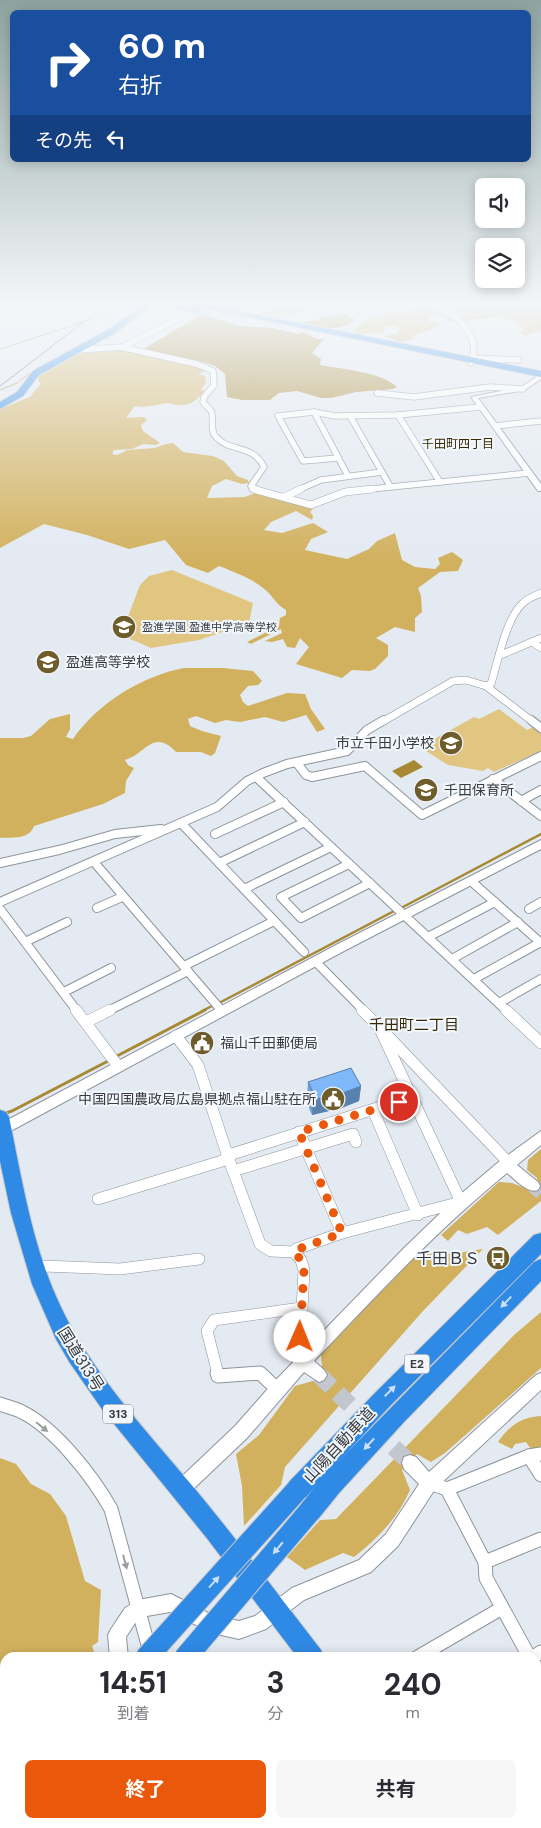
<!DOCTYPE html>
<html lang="ja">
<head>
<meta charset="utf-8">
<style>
	:root { --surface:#fff; --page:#f7f7f7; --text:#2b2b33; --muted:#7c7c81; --accent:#ea580c }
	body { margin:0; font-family:"DM Sans","Noto Sans JP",sans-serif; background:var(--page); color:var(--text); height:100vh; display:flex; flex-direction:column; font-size:19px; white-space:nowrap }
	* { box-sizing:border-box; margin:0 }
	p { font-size:16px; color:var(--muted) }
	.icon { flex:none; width:28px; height:28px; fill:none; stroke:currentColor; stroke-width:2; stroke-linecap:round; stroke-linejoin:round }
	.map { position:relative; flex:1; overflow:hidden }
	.sheet { position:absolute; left:0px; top:1652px; width:541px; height:176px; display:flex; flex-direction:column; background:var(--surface); border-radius:15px 15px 0 0; box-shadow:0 2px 12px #0003 }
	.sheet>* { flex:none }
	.hud { position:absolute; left:10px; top:10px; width:521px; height:152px; border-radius:8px; box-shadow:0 2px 12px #0003; background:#1a4fa0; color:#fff; overflow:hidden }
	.fabs { position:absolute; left:475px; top:178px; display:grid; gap:10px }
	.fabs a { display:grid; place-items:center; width:50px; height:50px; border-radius:8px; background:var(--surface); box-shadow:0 2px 12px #0003; font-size:25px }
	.pin { position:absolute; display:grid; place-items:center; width:42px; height:42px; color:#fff; margin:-21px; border:2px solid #fff; border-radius:50%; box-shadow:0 1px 5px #0007 }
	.me { position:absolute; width:55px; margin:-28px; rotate:1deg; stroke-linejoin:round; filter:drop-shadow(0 0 4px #0008) }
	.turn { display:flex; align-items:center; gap:18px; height:105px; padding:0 25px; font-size:22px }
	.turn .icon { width:65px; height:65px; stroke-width:2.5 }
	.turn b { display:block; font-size:35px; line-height:42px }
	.then { display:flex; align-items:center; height:48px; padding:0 25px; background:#0003; gap:10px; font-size:19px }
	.eta { display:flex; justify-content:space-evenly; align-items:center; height:85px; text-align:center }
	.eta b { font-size:30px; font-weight:700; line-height:35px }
	.action { display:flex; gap:10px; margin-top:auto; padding:10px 25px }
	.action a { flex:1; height:58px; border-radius:8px; background:var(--accent); color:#fff; font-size:20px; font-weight:700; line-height:58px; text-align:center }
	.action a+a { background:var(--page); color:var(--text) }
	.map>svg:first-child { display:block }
	.green { fill:#e1c682 }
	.forest { fill:#d2b15e }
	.water { fill:#a88933 }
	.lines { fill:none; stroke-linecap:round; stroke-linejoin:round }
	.stream-far2 { stroke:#a88933; stroke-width:1 }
	.stream-far1 { stroke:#a88933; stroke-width:2.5 }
	.stream { stroke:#a88933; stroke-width:3 }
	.secondary-tunnel-far1 { stroke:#c2c7ce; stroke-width:14; stroke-dasharray:14 7; stroke-linecap:butt }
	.secondary-tunnel { stroke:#c2c7ce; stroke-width:17; stroke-dasharray:17 9; stroke-linecap:butt }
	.street-far4-casing { stroke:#8e949c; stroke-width:7 }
	.street-far3-casing { stroke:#8e949c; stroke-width:8 }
	.street-far2-casing { stroke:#8e949c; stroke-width:10 }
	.street-far1-casing { stroke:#8e949c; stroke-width:12 }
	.street-casing { stroke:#8e949c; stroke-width:15 }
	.secondary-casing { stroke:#8e949c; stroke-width:2 }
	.highway-casing { stroke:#c8c8c9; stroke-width:2 }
	.street-far4 { stroke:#fff; stroke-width:5.5 }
	.street-far3 { stroke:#fff; stroke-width:7 }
	.street-far2 { stroke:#fff; stroke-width:8 }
	.street-far1 { stroke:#fff; stroke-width:11 }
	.street { stroke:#fff; stroke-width:13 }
	.secondary { fill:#fff; fill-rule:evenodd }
	.highway { fill:#2f8ae5; fill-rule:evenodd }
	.rail { stroke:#4f5155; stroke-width:1 }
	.highway-bridge-far1-casing { stroke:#c8c8c9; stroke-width:11; stroke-linecap:butt }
	.highway-bridge-casing { stroke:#c8c8c9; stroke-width:24; stroke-linecap:butt }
	.highway-bridge-far1 { stroke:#2f8ae5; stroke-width:9 }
	.highway-bridge { stroke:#2f8ae5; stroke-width:22 }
	.wall { fill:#6d9ed5 }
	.shaded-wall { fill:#5981ae }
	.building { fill:#7fb8f8; stroke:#5981ae }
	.oneway { fill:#cbe1f9 }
	.oneway2 { fill:#9c9d9e }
	.route { stroke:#ea580c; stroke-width:9; stroke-dasharray:0 16.2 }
	.labels { text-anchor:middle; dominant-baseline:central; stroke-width:4; stroke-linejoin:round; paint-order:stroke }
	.far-poi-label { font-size:11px; fill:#393b3e; stroke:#f2f7fe; text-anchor:start }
	.far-neighbourhood-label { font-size:12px; fill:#382a00; stroke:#f2f7fe }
	.shield { fill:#f2f7fe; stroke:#707378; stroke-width:1 }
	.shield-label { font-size:12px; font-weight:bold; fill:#393b3e }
	.poi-label { font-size:14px; fill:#393b3e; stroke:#f2f7fe; text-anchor:start }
	.neighbourhood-label { font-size:15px; fill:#382a00; stroke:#f2f7fe }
	.near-poi-label { font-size:16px; fill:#393b3e; stroke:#f2f7fe; text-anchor:end }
	.near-street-label { font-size:16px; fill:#393b3e; stroke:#f2f7fe }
</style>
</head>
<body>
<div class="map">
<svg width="541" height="1828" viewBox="0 0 541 1828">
	<rect width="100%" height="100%" fill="#e4eaf2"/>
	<g class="green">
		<polygon points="172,570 253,603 249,623 199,640 151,648 121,635 140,585 149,576"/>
		<polygon points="499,709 527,730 533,727 541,733 541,751 494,772 488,768 483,771 448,765 420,747 474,717 479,719"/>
	</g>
	<g class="forest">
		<polygon points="281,305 324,305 324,307 279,318 281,319 276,320 260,313 276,309"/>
		<path d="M459,305H541V331L525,336L519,332L525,330C508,313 501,317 480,319C474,319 470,318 466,324L461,322L450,311L461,308Z"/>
		<path d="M438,308L447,312L460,324L449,322L441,316L428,317V322H436L440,326L413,336V339L402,342L383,336L397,334L400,328L395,326H387L382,333L357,334L355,332L357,327C377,312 413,309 438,308Z"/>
		<path d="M113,348L200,368L205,371L198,374L205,376L206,383L201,390L205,391C198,399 189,407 178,405C174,405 170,403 166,403C155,405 147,408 135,406L126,418L144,417L147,420L141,425L143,431L160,443L156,445L143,444L132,449L114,450L112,454L117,455L127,450L154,448L166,444L173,443L183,452L213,456L224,461L237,476L248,480L249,483L242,484L226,479L212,486L207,498L245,497L255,493L278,498L313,509L310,512L313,516L312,520L296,511L271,522L264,530L282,533L313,523L328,532L311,539L305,550L347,559L369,549L377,541L395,533L402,560L415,567L435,569L440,564L438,558L452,552L463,560L458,571L440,572L418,588L421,596L422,612L415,618V632L395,627L376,638L388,645V656L375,669L370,671L352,670L342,678L296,664L309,647L300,638L295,648L287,647L283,639L272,642L265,641L282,633L281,629L251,644L247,642L279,626L280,618L286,615V610C276,605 272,594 263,588C251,578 234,572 219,566L208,573L186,565L165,540L129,549L87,535L44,524L0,548V409L30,397L41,383L38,381L40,373L76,353Z"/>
		<path d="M184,668H222L253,671L262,681L258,685L248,686L240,695L243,702L248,706L287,693L305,694L311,709L325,729L317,732L306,715L283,722L265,717L240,722L226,720L215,723L196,716L188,719L190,726L202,731L221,736L215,753L211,756L201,752H176C153,728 146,754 125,760L128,765L134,768L126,781L125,793L103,804L34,826C29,840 13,837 0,838V738H23L31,736L50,719L70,714V729L66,737L73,739C98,703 142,676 184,668Z"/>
		<polygon points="541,1149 541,1201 498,1235 487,1227 467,1234 458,1230 448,1241 441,1235 499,1182 512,1183 530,1190 538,1183 537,1178 527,1170 528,1160"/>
		<polygon points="483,1249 423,1311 285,1467 281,1485 244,1526 242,1486 236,1454 259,1435 295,1386 316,1380 322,1370 321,1354 414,1258 436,1252 452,1254"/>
		<path d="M541,1312V1368L445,1453L431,1462L417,1454L402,1470L410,1490C398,1518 377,1539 354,1557L343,1553L305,1570L287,1557L320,1520L336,1519L514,1335Z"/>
		<path d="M541,1416V1450L533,1452L526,1442L515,1444L512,1449L498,1442C509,1426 521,1417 541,1416Z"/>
		<polygon points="0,1458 16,1464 31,1484 50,1494 66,1516 85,1581 101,1590 98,1642 92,1646 96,1657 5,1658 5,1734 0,1736"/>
	</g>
	<g class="water">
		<path d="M342,313L356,320C338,334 319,326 303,323Z"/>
		<path d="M202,314L240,326L272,328L298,334L303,332L317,339H324L312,353L321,359L320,365C341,369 382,372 397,387L393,389L356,392L331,398H321L297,391L279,393L270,400H242L227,397L225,374L215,366L206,363L142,350Z"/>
		<polygon points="414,760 423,767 401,778 392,771"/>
	</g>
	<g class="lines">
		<g class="stream-far2">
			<polyline points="166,305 180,309"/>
			<polyline points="87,321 120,309 141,308"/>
			<polyline points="1,349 83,322"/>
			<polyline points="0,390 17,383 30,373"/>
		</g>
		<g class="stream-far1">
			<polyline points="401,908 541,834"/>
			<polyline points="219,1003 396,910"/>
			<polyline points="202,1011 214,1005"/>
		</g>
		<g class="stream">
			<polyline points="115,1057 205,1010"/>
			<polyline points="0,1115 12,1111 110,1060"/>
		</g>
		<polyline class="secondary-tunnel-far1" points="533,1186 541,1193"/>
		<polyline class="secondary-tunnel" points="319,1375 410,1463"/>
		<g class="street-far4-casing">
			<g id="street-far4">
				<path d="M434,305C457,314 482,336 471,363"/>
				<polyline points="0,310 17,305"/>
				<polyline points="123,347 181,317 188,310 187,305"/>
				<path d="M78,350L121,347L197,364L213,371L214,385L204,397L203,402C205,405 209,408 211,411C215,419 209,430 216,437C230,453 252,443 264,467L251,486L258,490"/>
				<polyline points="473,358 518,360"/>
				<polyline points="377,393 414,397 490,387 523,389"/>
				<polyline points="314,412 348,476"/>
				<polyline points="398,415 440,482"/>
				<polyline points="350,416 390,486"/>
				<polyline points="495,426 541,421"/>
				<polyline points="338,458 303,461 278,416 314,412 335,416 398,415 480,407"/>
				<polyline points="298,490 321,480 382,472"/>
				<polyline points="361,490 529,473"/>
			</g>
		</g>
		<g class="street-far3-casing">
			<g id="street-far3">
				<polyline points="253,489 311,505 345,492 373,489"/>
				<polyline points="284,497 301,489"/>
				<polyline points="532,642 541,648"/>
				<polyline points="501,655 541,638"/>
				<polyline points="486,686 533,722"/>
				<path d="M382,722L453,681L466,680L486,686L491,684C498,661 506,618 523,603C528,598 535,596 541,593"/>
			</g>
		</g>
		<g class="street-far2-casing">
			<g id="street-far2">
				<polyline points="531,720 541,728"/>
				<polyline points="297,763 306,775 312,777 365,766 422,815 541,756"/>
				<polyline points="256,777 507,1011"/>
				<polyline points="493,779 541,816"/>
				<polyline points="521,801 541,790"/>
				<polyline points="181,823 304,952"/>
				<polyline points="215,834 284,802"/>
				<polyline points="94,862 222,1011"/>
				<polyline points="0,863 59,850 115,834 161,829"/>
				<polyline points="219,863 305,822"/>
				<polyline points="349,864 281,897 301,918 370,883"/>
				<polyline points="471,881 541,943"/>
				<polyline points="244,889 331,847"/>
				<polyline points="0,902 217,807 247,781 263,773 287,764 347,751 367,730 384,720"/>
				<polyline points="97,908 122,897"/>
				<polyline points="0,909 77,1011"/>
				<polyline points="529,909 541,902"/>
				<polyline points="428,937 495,902"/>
				<polyline points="25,942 67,922"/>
				<polyline points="452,959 518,922"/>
				<polyline points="315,961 364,1011"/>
				<polyline points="184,966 274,921"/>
				<polyline points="474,979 541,942"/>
				<polyline points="64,992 111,968"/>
				<polyline points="499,1003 541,979"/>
				<polyline points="108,1011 188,971"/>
			</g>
		</g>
		<g class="street-far1-casing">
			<g id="street-far1">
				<polyline points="76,1010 118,1066"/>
				<polyline points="506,1010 541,1043"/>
				<polyline points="86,1022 110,1010"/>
				<polyline points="384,1032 508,1162"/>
				<polyline points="176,1036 198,1065 228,1157 260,1244 271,1251 294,1252 301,1260 304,1270 300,1351 303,1362"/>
				<polyline points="373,1110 418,1215"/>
				<polyline points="299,1132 342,1233"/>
				<polyline points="233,1171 353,1134 356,1142"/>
				<polyline points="98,1199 222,1161 232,1154 412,1097"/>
				<polyline points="294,1252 296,1249 342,1233 461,1202 379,1027 362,1010"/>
				<polyline points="35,1268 44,1266 120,1269 199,1259"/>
				<polyline points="218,1374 207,1331 214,1320 301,1308"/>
				<polyline points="246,1374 261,1374"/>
			</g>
		</g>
		<g class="street-casing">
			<g id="street">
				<polyline points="217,1373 218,1376 260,1373 277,1389"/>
				<path d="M0,1404C7,1407 15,1408 22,1412C55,1428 93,1477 111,1509L150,1652"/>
				<polyline points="529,1456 541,1475"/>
				<polyline points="429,1483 447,1489 529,1456 541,1454"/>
				<polyline points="447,1489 485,1562 486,1578 530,1658"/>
				<polyline points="485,1562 541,1539"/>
				<polyline points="416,1658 502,1608"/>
				<polyline points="532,1658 541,1652"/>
				<polyline points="536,1739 541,1748"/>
				<polyline points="213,1824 215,1828"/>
			</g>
		</g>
		<g class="secondary-casing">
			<g id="secondary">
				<polygon points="541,374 541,379 525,390 478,398 541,484 541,491 538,491 471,397 521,387"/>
				<polygon points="541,840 541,849 344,951 7,1133 0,1134 0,1124 336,945"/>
				<path d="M541,1131V1145L517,1165L538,1182L540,1186L538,1190C527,1194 515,1179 507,1173C437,1230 376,1296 314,1361L324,1370L327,1375L324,1380L319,1382L304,1372L247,1438L187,1495L181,1497L175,1495L173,1489L175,1483L235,1426L272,1384L404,1248L456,1198L501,1160Z"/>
				<polygon points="541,1373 541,1390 435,1489 398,1546 371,1572 304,1600 266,1629 239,1639 212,1633 170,1612 141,1617 137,1620 126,1637 128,1658 110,1658 108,1635 111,1629 125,1608 138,1600 171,1594 214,1616 239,1621 255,1616 292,1588 359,1560 386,1534 419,1484 404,1469 402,1463 404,1457 410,1455 416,1457 429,1472 536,1375"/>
				<polygon points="119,1824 139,1824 138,1828 118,1828"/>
			</g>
		</g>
		<g class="highway-casing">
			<g id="highway">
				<polygon points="143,305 153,305 115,333 39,375 23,396 0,409 0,402 17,392 33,371 109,329"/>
				<polygon points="190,305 208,305 541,371 541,377"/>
				<path d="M0,1110L6,1112L9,1117C22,1180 32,1245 59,1303C91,1373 146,1430 195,1489C238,1541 279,1596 321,1650L324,1658H298L206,1537L102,1409L70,1363L56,1339L32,1284L11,1213L0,1161Z"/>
				<polygon points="541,1233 541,1254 388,1408 305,1498 297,1501 289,1498 286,1490 289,1482 374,1394 534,1235"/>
				<polygon points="541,1259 541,1281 404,1422 339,1493 318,1519 310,1522 302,1519 299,1511 302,1503 323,1477 534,1262"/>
				<polygon points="5,1802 5,1824 14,1824 10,1828 0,1828 0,1805"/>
				<polygon points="28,1824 56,1824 54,1828 26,1828"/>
				<polygon points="427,1824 454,1824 456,1828 429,1828"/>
			</g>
		</g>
		<use href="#street-far4" class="street-far4"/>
		<use href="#street-far3" class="street-far3"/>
		<use href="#street-far2" class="street-far2"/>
		<use href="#street-far1" class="street-far1"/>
		<use href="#street" class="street"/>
		<use href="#secondary" class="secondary"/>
		<use href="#highway" class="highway"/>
		<polyline class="rail" points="0,386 106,305"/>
		<g class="highway-bridge-far1-casing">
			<polyline id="highway-bridge-far1" points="180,305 198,309"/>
		</g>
		<g class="highway-bridge-casing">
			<g id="highway-bridge">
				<polyline points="146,1658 297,1490"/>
				<polyline points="185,1658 310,1511"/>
			</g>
		</g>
		<use href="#highway-bridge-far1" class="highway-bridge-far1"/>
		<use href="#highway-bridge" class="highway-bridge"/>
	</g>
	<polygon class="wall" points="308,1082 361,1086 359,1101 334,1111 333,1110 312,1115 309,1108 309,1100 307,1097"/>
	<g class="shaded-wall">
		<polygon points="361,1086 359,1101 334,1111 335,1096"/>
		<polygon points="334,1094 333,1110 312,1115 313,1100"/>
	</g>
	<polygon class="building" points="351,1068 361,1086 335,1096 334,1094 313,1100 309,1093 313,1092 308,1082"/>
	<defs><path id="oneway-solid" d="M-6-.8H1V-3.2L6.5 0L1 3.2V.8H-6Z" transform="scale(1.25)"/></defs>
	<g class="oneway">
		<use href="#oneway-solid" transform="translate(506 1302) rotate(134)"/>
		<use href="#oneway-solid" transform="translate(390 1391) rotate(-45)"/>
		<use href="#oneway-solid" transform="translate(369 1444) rotate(133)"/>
		<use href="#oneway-solid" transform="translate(278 1548) rotate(130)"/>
		<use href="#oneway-solid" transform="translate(214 1582) rotate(-48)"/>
	</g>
	<g class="oneway2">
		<use href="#oneway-solid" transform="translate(42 1427) rotate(39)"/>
		<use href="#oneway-solid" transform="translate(125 1562) rotate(75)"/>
	</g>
	<linearGradient id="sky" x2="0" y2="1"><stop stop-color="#8ea3a0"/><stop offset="0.54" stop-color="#f3f6f9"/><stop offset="1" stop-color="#f3f6f9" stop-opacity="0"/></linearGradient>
	<rect width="541" height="561" fill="url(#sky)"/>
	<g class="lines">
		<polyline class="route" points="300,1337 304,1270 301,1260 294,1252 296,1250 342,1233 299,1132 399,1102"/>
	</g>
	<defs>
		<g id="school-disc" transform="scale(1.25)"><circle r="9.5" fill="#6f5c2b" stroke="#f2f7fe"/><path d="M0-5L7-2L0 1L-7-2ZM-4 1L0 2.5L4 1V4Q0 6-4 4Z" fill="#fff"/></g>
		<g id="civic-disc" transform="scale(1.25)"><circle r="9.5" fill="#6f5c2b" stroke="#f2f7fe"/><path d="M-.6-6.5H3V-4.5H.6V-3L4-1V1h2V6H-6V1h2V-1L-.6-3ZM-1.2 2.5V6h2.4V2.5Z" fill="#fff"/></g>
		<g id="bus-disc" transform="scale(1.25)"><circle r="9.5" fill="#6f5c2b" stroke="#f2f7fe"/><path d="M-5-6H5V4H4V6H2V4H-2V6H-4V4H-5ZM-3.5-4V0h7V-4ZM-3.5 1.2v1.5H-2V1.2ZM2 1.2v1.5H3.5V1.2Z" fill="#fff"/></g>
	</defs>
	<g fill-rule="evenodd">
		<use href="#school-disc" x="124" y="627"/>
		<use href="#school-disc" x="48" y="662"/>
		<use href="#school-disc" x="451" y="743"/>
		<use href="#school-disc" x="426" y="790"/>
		<use href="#civic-disc" x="202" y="1043"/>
		<use href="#civic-disc" x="333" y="1099"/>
		<use href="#bus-disc" x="498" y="1258"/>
	</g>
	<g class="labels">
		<g class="far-poi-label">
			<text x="142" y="627">盈進学園 盈進中学高等学校</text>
		</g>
		<g class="far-neighbourhood-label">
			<text x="458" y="444">千田町四丁目</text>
		</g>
		<g class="shield">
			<rect x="404.5" y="1354.5" width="25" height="19" rx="4"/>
			<rect x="103" y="1404.5" width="30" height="19" rx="4"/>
		</g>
		<g class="shield-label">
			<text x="417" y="1364">E2</text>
			<text x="118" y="1414">313</text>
		</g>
		<g class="poi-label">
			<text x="66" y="662">盈進高等学校</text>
			<text x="434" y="743" text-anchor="end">市立千田小学校</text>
			<text x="444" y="790">千田保育所</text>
			<text x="220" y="1043">福山千田郵便局</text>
			<text x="316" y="1099" text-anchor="end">中国四国農政局広島県拠点福山駐在所</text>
		</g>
		<g class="neighbourhood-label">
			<text x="414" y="1025">千田町二丁目</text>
		</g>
		<g class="near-poi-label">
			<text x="480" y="1258">千田ＢＳ</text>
		</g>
		<g class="near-street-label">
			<text transform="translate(81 1359) rotate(58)">国道313号</text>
			<text transform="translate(339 1445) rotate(-47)">山陽自動車道</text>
		</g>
	</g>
</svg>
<div class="fabs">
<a><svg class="icon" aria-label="sound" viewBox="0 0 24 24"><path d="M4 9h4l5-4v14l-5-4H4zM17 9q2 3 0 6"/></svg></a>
<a><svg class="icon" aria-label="layers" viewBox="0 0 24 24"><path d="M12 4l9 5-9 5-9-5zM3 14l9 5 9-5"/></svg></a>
</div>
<div class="pin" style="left:399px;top:1102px;background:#d93025"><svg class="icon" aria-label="arrive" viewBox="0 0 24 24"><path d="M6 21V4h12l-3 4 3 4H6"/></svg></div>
<svg class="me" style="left:300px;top:1337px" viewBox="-20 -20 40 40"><circle r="19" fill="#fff"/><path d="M0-13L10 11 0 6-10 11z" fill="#ea580c"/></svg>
<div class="hud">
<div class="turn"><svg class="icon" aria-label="right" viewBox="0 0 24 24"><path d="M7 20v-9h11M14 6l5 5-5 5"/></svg><div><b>60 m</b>右折</div></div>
<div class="then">その先<svg class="icon" aria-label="left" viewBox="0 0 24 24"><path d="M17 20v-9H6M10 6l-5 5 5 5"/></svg></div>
</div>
<section class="sheet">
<div class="eta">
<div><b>14:51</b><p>到着</p></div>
<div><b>3</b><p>分</p></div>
<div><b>240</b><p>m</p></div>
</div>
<div class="action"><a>終了</a><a>共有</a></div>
</section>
</div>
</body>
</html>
